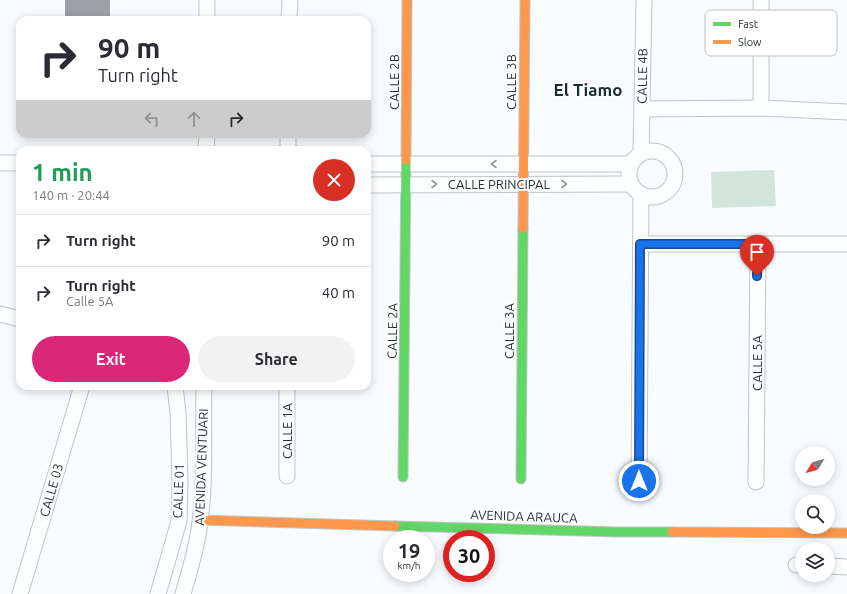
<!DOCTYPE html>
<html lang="en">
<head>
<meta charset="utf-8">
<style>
	:root { --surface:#fff; --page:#f2f2f3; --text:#2b2b33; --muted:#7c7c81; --line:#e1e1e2; --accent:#db2777 }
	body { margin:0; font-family:Ubuntu,sans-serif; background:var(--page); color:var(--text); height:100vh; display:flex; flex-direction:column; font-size:15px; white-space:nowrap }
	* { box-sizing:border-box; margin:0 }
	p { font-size:13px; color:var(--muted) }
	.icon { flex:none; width:22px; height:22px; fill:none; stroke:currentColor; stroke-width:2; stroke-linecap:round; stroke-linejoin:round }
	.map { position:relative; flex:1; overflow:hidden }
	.sheet { position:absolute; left:16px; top:146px; width:355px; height:244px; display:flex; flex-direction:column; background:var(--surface); border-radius:12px; box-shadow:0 2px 10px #0003 }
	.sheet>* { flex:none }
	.banner { position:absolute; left:16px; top:16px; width:355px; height:122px; border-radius:12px; box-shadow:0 2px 10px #0003; background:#fff; color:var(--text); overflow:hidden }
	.needle { width:26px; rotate:233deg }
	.controls { position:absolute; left:795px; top:446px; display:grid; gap:8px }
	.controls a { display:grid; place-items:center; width:40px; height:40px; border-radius:50%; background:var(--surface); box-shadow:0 2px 10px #0003; font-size:20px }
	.speed { position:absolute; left:383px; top:530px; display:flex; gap:8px; font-size:20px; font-weight:700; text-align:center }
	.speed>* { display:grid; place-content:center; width:52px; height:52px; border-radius:50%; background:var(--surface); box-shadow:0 2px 10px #0003; line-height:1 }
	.speed small { font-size:10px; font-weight:400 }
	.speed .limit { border:6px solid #d22; background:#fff; color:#111 }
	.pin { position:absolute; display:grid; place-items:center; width:34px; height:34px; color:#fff; margin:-41px -17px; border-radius:50% 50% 50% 0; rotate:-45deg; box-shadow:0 0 4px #0007 }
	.pin .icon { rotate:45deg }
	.me { position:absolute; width:44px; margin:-22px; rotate:0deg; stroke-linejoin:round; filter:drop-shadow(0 0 3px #0008) }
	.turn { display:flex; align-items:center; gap:14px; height:84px; padding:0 16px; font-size:18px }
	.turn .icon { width:52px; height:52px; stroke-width:2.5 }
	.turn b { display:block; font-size:28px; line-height:34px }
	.lanes { display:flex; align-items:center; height:38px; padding:0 16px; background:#0003; justify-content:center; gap:20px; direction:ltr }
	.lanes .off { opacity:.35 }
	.round { display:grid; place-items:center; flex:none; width:42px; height:42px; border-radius:21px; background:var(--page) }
	.head { display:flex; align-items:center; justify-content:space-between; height:68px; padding:0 16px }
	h1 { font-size:24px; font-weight:700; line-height:30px; color:#1e9e55 }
	.action { display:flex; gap:8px; margin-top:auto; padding:8px 16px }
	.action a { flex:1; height:46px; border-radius:24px; background:var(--accent); color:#fff; font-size:16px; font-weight:700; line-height:46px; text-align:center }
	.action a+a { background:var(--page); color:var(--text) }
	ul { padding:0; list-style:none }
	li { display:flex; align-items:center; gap:12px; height:52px; padding:0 16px; border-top:1px solid var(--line) }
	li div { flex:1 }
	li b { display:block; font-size:15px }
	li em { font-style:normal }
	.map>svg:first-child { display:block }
	.grass { fill:#d3e4dc }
	.building { fill:#9ca1a9 }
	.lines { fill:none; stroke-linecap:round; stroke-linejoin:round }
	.street-casing { stroke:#bfc5c8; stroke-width:17 }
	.fast-casing { stroke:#bfc5c8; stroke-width:11 }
	.slow-casing { stroke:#bfc5c8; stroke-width:11 }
	.street { stroke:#feffff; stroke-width:15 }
	.fast { stroke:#63d668; stroke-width:9 }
	.slow { stroke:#ff974d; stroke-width:9 }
	.oneway { stroke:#94989a }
	.route-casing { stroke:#114b97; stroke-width:10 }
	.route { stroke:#1a73e8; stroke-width:7 }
	.labels { text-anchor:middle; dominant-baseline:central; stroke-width:4; stroke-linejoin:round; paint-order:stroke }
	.street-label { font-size:13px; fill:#293236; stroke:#fff }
	.district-label { font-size:17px; font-weight:bold; fill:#1a2d35; stroke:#fff }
	.key { fill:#fff; stroke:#bfc2c3; stroke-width:1 }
	.key-label { font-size:11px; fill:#293236 }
</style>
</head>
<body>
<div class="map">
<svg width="847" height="594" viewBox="0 0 847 594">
	<rect width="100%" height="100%" fill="#f9fcfe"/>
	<polygon class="grass" points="774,170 776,206 712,208 711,172"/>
	<rect class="building" x="65" y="0" width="45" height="20"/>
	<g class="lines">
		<g class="street-casing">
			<g id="street">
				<polyline points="207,20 207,0"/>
				<polyline points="289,20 290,0"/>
				<polyline points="761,108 761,0"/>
				<polyline points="642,109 761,108 847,112"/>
				<polyline points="206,150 207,134"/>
				<polyline points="288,150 288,134"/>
				<circle cx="652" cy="174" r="23"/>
				<polyline points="641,153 644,0"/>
				<polyline points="0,163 20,163"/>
				<polyline points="367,164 631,164"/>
				<polyline points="367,185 631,184"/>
				<polyline points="641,244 847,244"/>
				<polyline points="0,314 20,319"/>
				<polyline points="287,476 287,386"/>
				<polyline points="639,481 641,194"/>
				<polyline points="756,482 758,244"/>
				<polyline points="796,565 802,565"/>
				<polyline points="828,566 847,567"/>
				<polyline points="20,594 82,386"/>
				<polyline points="158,594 179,521 180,481 178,413 175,386"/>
				<path d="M183,594C189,573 196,551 199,529C206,484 203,432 204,386"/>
			</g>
		</g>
		<g class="fast-casing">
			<g id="fast">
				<polyline points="403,477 406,160"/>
				<polyline points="521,479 523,228"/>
				<polyline points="395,526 618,532 672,532"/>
			</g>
		</g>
		<g class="slow-casing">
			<g id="slow">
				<polyline points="406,160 407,0"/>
				<polyline points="523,228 525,0"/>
				<polyline points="200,520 395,526"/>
				<polyline points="672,532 847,533"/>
			</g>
		</g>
		<use href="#street" class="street"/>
		<use href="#fast" class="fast"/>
		<use href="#slow" class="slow"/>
	</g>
	<defs><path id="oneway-chevron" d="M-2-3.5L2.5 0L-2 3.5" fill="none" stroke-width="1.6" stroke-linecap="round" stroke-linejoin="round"/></defs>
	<g class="oneway">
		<use href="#oneway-chevron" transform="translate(494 164) rotate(-180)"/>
		<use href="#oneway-chevron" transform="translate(434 184)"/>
		<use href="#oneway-chevron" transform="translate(564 184)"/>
	</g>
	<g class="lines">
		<g class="route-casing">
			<polyline id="route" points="639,481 640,244 758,244 757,276"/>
		</g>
		<use href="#route" class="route"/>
	</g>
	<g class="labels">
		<g class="street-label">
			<text transform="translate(642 76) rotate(-89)">CALLE 4B</text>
			<text transform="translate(394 82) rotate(-90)">CALLE 2B</text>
			<text transform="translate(511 82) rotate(-90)">CALLE 3B</text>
			<text x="499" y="184">CALLE PRINCIPAL</text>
			<text transform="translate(392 331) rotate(-89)">CALLE 2A</text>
			<text transform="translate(509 331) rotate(-90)">CALLE 3A</text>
			<text transform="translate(757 363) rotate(-90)">CALLE 5A</text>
			<text transform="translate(287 431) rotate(-90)">CALLE 1A</text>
			<text transform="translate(201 467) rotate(-88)">AVENIDA VENTUARI</text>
			<text transform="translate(51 490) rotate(-74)">CALLE 03</text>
			<text transform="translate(178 491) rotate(-88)">CALLE 01</text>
			<text transform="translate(524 516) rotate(2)">AVENIDA ARAUCA</text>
		</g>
		<g class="district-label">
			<text x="588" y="89">El Tiamo</text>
		</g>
	</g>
	<rect x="705" y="10" width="132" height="46" rx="6" class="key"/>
	<rect x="713" y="22" width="18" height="4" fill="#63d668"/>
	<rect x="713" y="40" width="18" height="4" fill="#ff974d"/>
	<g class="key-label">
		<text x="738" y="28">Fast</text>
		<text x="738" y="46">Slow</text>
	</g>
</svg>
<div class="controls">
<a><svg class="needle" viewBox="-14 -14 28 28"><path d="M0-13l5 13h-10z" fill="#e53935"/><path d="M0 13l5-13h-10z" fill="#7c7c81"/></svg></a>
<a><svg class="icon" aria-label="search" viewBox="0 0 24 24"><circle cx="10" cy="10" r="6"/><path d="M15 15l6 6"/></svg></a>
<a><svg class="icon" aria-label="layers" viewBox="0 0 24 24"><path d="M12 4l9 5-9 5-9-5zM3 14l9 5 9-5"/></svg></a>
</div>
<div class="speed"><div>19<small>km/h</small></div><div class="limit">30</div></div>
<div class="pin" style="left:757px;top:276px;background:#d93025"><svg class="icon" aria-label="arrive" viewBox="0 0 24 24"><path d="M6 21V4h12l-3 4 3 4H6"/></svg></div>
<svg class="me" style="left:639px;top:481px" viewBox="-20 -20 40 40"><circle r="17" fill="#1a73e8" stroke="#fff" stroke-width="3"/><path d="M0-11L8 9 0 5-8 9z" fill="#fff"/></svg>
<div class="banner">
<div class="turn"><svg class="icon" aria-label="right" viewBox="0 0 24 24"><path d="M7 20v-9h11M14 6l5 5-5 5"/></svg><div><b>90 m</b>Turn right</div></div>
<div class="lanes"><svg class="icon off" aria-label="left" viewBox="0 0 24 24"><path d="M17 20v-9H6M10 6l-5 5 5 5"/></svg><svg class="icon off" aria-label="ahead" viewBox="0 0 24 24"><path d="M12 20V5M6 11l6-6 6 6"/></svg><svg class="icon" aria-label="right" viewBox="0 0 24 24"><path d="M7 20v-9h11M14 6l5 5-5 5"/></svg></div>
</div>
<section class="sheet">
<div class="head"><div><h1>1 min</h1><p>140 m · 20:44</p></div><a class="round" style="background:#d93025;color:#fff"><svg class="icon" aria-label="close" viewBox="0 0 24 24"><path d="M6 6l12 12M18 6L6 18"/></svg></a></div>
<ul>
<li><svg class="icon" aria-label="right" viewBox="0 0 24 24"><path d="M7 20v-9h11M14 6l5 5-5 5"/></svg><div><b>Turn right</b></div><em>90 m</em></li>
<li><svg class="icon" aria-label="right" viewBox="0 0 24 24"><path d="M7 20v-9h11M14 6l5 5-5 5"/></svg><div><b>Turn right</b><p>Calle 5A</p></div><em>40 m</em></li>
</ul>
<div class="action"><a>Exit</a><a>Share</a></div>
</section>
</div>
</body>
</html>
